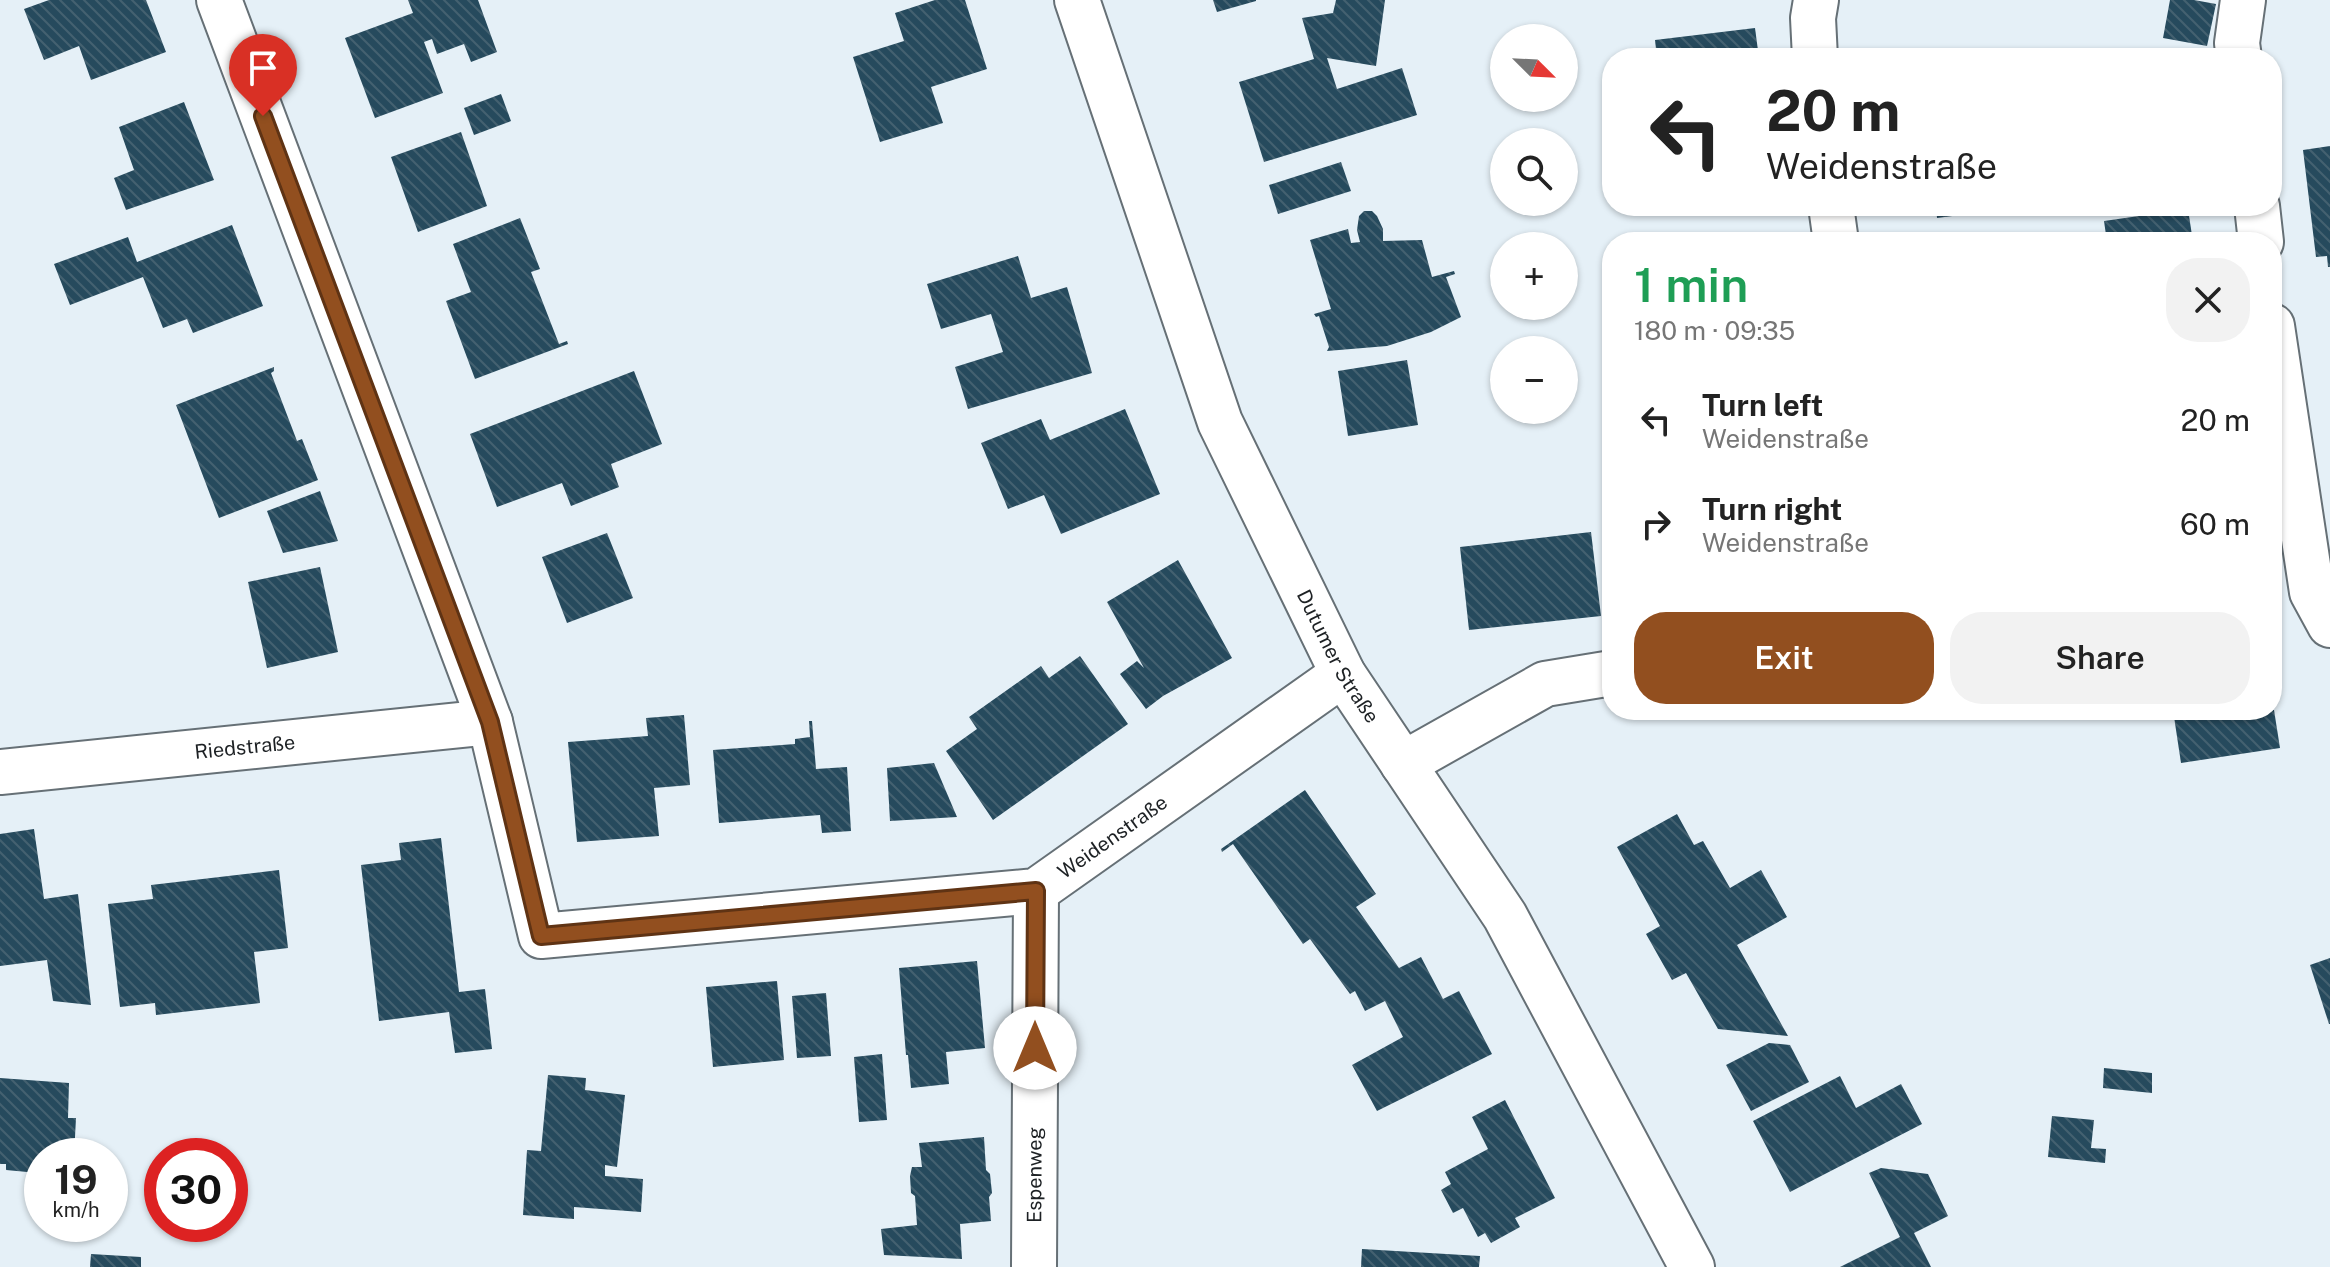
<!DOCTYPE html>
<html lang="en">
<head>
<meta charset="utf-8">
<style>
	:root { --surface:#fff; --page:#f2f2f2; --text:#222; --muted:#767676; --accent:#924f1f }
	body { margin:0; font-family:"Public Sans",sans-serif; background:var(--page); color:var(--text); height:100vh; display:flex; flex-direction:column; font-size:30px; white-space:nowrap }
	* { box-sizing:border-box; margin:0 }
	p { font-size:26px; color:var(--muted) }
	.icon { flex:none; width:44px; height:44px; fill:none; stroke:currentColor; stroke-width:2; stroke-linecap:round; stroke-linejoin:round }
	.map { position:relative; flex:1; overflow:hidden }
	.side { position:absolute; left:1602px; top:232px; width:680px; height:488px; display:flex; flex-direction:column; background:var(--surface); border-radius:32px; box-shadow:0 2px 6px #0004 }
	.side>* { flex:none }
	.top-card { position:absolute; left:1602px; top:48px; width:680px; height:168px; border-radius:32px; box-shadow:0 2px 6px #0004; background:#fff; color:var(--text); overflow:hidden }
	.needle { width:52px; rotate:114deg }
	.controls { position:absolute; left:1490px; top:24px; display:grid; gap:16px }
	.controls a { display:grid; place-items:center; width:88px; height:88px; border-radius:50%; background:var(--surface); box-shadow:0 2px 6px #0004; font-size:40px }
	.speed { position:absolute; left:24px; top:1138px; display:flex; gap:16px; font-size:40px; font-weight:700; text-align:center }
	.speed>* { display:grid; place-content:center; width:104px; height:104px; border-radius:50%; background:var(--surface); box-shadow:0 2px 6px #0004; line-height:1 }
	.speed small { font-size:20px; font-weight:400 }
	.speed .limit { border:12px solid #d22; background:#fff; color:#111 }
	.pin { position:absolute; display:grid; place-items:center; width:68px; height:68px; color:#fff; margin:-82px -34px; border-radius:50% 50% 50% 0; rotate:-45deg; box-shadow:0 0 8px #0007 }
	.pin .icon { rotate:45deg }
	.me { position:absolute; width:88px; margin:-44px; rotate:0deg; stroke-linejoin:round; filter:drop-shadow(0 0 6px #0008) }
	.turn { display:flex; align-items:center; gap:28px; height:168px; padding:0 32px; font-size:36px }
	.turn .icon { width:104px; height:104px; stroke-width:2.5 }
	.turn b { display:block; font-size:56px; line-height:68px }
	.round { display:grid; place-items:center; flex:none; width:84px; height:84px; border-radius:32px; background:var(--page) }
	.head { display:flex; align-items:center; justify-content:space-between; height:136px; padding:0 32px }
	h1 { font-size:48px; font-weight:600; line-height:60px; color:#1e9e55 }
	.action { display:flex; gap:16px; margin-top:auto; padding:16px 32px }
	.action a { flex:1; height:92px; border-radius:32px; background:var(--accent); color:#fff; font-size:32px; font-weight:600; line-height:92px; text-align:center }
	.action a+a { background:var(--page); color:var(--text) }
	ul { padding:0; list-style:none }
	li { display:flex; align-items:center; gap:24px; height:104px; padding:0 32px }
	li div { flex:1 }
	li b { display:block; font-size:30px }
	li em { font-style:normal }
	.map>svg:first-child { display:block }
	.building { fill:url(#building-back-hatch) }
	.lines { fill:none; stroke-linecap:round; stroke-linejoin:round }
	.minor-casing { stroke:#667076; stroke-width:48 }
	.minor { stroke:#fff; stroke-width:44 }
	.route-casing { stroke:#5f3314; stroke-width:20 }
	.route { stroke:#924f1f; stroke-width:14 }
	.labels { text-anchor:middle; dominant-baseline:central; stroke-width:8; stroke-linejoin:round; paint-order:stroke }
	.street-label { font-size:20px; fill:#1d2124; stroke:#e5f0f7 }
</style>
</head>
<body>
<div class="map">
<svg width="2330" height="1267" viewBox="0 0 2330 1267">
	<defs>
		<pattern id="building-back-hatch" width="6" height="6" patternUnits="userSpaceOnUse" patternTransform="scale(2)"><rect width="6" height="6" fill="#264a5d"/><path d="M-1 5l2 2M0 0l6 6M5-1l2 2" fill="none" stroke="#446170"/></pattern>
	</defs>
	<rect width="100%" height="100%" fill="#e5f0f7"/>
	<g class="building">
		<polygon points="49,0 146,0 166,52 91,80 79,46 44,60 24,9"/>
		<polygon points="408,0 478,0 497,52 471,62 464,44 437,54 432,39 424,42 443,93 375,118 345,38 413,13"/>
		<polygon points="935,0 965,0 987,69 931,87 943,123 880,142 853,57 904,41 895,13"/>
		<polygon points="1213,0 1256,0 1256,1 1217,12"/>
		<polygon points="1336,0 1385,0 1376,66 1327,58 1337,89 1402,68 1417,115 1264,162 1239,82 1314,59 1302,18 1333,13"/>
		<polygon points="2170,0 2194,0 2216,4 2207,46 2163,38"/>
		<polygon points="1755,28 1759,58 1657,58 1655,40"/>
		<polygon points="501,94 511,121 474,135 464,108"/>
		<polygon points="184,102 214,180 126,210 114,178 134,170 119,127"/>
		<polygon points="461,132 487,206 418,232 391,157"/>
		<polygon points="2330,146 2330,267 2328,267 2327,256 2316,257 2303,150"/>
		<polygon points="1341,162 1351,191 1278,214 1269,185"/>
		<polygon points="1936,206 2006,206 2006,209 1937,218"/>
		<polygon points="2188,209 2193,242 2107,242 2104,221"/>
		<polygon points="1364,211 1372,211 1377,216 1383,229 1383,241 1422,240 1432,277 1454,271 1455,274 1446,277 1461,317 1431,332 1387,346 1327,351 1329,347 1319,316 1316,317 1314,314 1331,309 1310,240 1348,229 1351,243 1360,242 1357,230 1359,216"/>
		<polygon points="520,218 540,269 531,272 559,344 567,341 568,344 475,379 446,301 471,292 453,244"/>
		<polygon points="232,225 263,306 193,333 187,319 163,328 143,277 70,305 54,264 128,237 137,262"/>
		<polygon points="1018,256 1031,298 1067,287 1092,373 968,409 955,367 1003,352 991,314 941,329 927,284"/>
		<polygon points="1407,360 1418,425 1348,436 1338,371"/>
		<polygon points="274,367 274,371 271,373 297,441 302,439 318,480 219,518 176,405"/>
		<polygon points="634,371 662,444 611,464 619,487 571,506 562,483 497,507 470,434"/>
		<polygon points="1125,409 1160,494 1061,534 1044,495 1008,509 981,443 1041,419 1050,440"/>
		<polygon points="320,491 338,541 283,553 267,511"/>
		<polygon points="1591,532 1601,616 1469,630 1460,547"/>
		<polygon points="607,533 633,598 567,623 542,557"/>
		<polygon points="1178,560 1232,658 1163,696 1146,709 1120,674 1137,661 1144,668 1107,602"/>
		<polygon points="320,567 338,652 267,668 248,582"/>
		<polygon points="1080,656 1128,724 993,820 946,751 977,729 969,717 1041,666 1049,678"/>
		<polygon points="2173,710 2274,710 2280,748 2181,763"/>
		<polygon points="684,715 690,785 654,788 659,836 577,842 568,742 648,736 646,718"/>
		<polygon points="809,721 812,721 816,769 847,767 851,831 822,833 820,815 719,823 713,750 795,744 795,739 810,737"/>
		<polygon points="934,763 957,817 890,821 887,768"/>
		<polygon points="1305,790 1376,894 1356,907 1399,968 1421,957 1443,999 1459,991 1492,1054 1377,1111 1352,1065 1403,1037 1385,1001 1365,1011 1355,991 1350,994 1310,939 1303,944 1233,844 1222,852 1221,849"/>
		<polygon points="1677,814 1694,845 1703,841 1730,888 1761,870 1787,917 1737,945 1788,1036 1718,1029 1686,973 1672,980 1646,934 1660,926 1617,847"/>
		<polygon points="34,829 44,899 78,894 91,1005 53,1001 47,960 0,966 0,834"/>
		<polygon points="441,838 459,992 485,989 492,1049 455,1053 449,1012 379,1021 361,865 401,860 399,843"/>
		<polygon points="279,870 288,948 254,952 260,1003 156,1015 155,1003 120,1007 108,904 153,899 151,885"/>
		<polygon points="2330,958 2330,1024 2329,1024 2310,965"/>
		<polygon points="977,961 985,1048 946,1052 949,1084 911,1088 908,1055 906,1055 899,968"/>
		<polygon points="777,981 784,1060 713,1067 706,987"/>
		<polygon points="826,993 831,1056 797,1058 792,996"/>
		<polygon points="1769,1043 1790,1045 1809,1082 1751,1111 1726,1065"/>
		<polygon points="882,1054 887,1120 859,1122 854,1057"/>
		<polygon points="2104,1068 2152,1073 2152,1093 2103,1088"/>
		<polygon points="548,1075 586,1078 585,1090 625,1095 617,1167 605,1165 605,1176 643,1179 641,1212 574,1207 574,1219 523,1215 527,1150 541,1151"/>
		<polygon points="1840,1076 1856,1108 1901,1084 1922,1124 1790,1192 1753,1121"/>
		<polygon points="0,1078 69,1083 68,1118 76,1118 74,1156 42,1156 42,1166 38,1166 38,1173 6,1170 6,1164 0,1164"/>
		<polygon points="1505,1100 1555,1198 1515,1218 1520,1227 1491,1243 1485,1233 1478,1237 1463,1208 1453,1213 1441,1190 1451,1184 1445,1172 1488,1149 1472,1117"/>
		<polygon points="2052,1116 2094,1120 2091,1148 2106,1149 2105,1163 2048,1157"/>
		<polygon points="984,1137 986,1170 990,1174 992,1193 989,1197 991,1221 960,1224 962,1259 884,1255 881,1229 917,1225 915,1196 911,1193 910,1176 912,1167 922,1167 919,1143"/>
		<polygon points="1881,1168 1928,1174 1948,1216 1914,1233 1931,1267 1840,1267 1900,1237 1869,1173"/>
		<polygon points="110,1179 112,1179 116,1213 110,1213"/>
		<polygon points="1362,1249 1480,1256 1479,1267 1361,1267"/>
		<polygon points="91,1254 141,1257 141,1267 90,1267"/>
	</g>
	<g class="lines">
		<g class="minor-casing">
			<g id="minor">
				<path id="s1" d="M219,0L490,722L541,936L1036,891L1343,674"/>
				<path id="s2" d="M1077,0L1220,422L1343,674L1505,916L1692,1267"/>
				<polyline points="1815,58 1813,18 1816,0"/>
				<polyline points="2239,58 2237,43 2243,0"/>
				<polyline points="1831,206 1836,242"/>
				<polyline points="2257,206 2261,242"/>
				<polyline points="2272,326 2312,592 2330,625"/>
				<polyline points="1403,764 1545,684 1612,673"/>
				<path id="s3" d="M0,772L490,722"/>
				<path id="s4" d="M1034,1267L1036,891"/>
			</g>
		</g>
		<use href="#minor" class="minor"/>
	</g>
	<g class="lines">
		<g class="route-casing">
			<polyline id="route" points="263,116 490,722 541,936 1036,891 1035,1048"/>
		</g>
		<use href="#route" class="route"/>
	</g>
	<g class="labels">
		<g class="street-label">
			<text stroke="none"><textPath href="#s2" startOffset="708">Dutumer Straße</textPath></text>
			<text stroke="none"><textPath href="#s3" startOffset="246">Riedstraße</textPath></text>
			<text stroke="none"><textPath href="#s1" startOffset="1582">Weidenstraße</textPath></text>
			<text stroke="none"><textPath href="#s4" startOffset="92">Espenweg</textPath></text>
		</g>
	</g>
</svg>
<div class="controls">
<a><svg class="needle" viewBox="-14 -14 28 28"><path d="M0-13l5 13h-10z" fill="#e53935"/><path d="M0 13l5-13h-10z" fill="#767676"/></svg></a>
<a><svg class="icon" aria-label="search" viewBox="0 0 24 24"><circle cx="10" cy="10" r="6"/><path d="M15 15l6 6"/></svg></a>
<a>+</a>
<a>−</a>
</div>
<div class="speed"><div>19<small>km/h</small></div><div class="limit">30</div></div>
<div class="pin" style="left:263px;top:116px;background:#d93025"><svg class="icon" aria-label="arrive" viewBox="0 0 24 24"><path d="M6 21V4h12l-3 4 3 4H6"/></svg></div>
<svg class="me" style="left:1035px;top:1048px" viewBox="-20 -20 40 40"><circle r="19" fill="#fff"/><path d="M0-13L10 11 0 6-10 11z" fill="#924f1f"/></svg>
<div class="top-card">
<div class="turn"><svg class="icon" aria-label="left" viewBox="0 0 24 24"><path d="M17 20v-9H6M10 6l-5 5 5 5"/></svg><div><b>20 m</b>Weidenstraße</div></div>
</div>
<section class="side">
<div class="head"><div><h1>1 min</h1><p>180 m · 09:35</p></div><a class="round"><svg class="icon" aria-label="close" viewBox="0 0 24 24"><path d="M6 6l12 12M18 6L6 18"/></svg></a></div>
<ul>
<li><svg class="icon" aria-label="left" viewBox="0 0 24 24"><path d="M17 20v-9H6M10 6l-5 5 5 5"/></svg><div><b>Turn left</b><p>Weidenstraße</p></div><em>20 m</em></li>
<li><svg class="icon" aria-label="right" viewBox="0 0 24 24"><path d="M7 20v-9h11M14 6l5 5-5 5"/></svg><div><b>Turn right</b><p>Weidenstraße</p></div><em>60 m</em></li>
</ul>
<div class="action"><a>Exit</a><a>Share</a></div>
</section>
</div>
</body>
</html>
